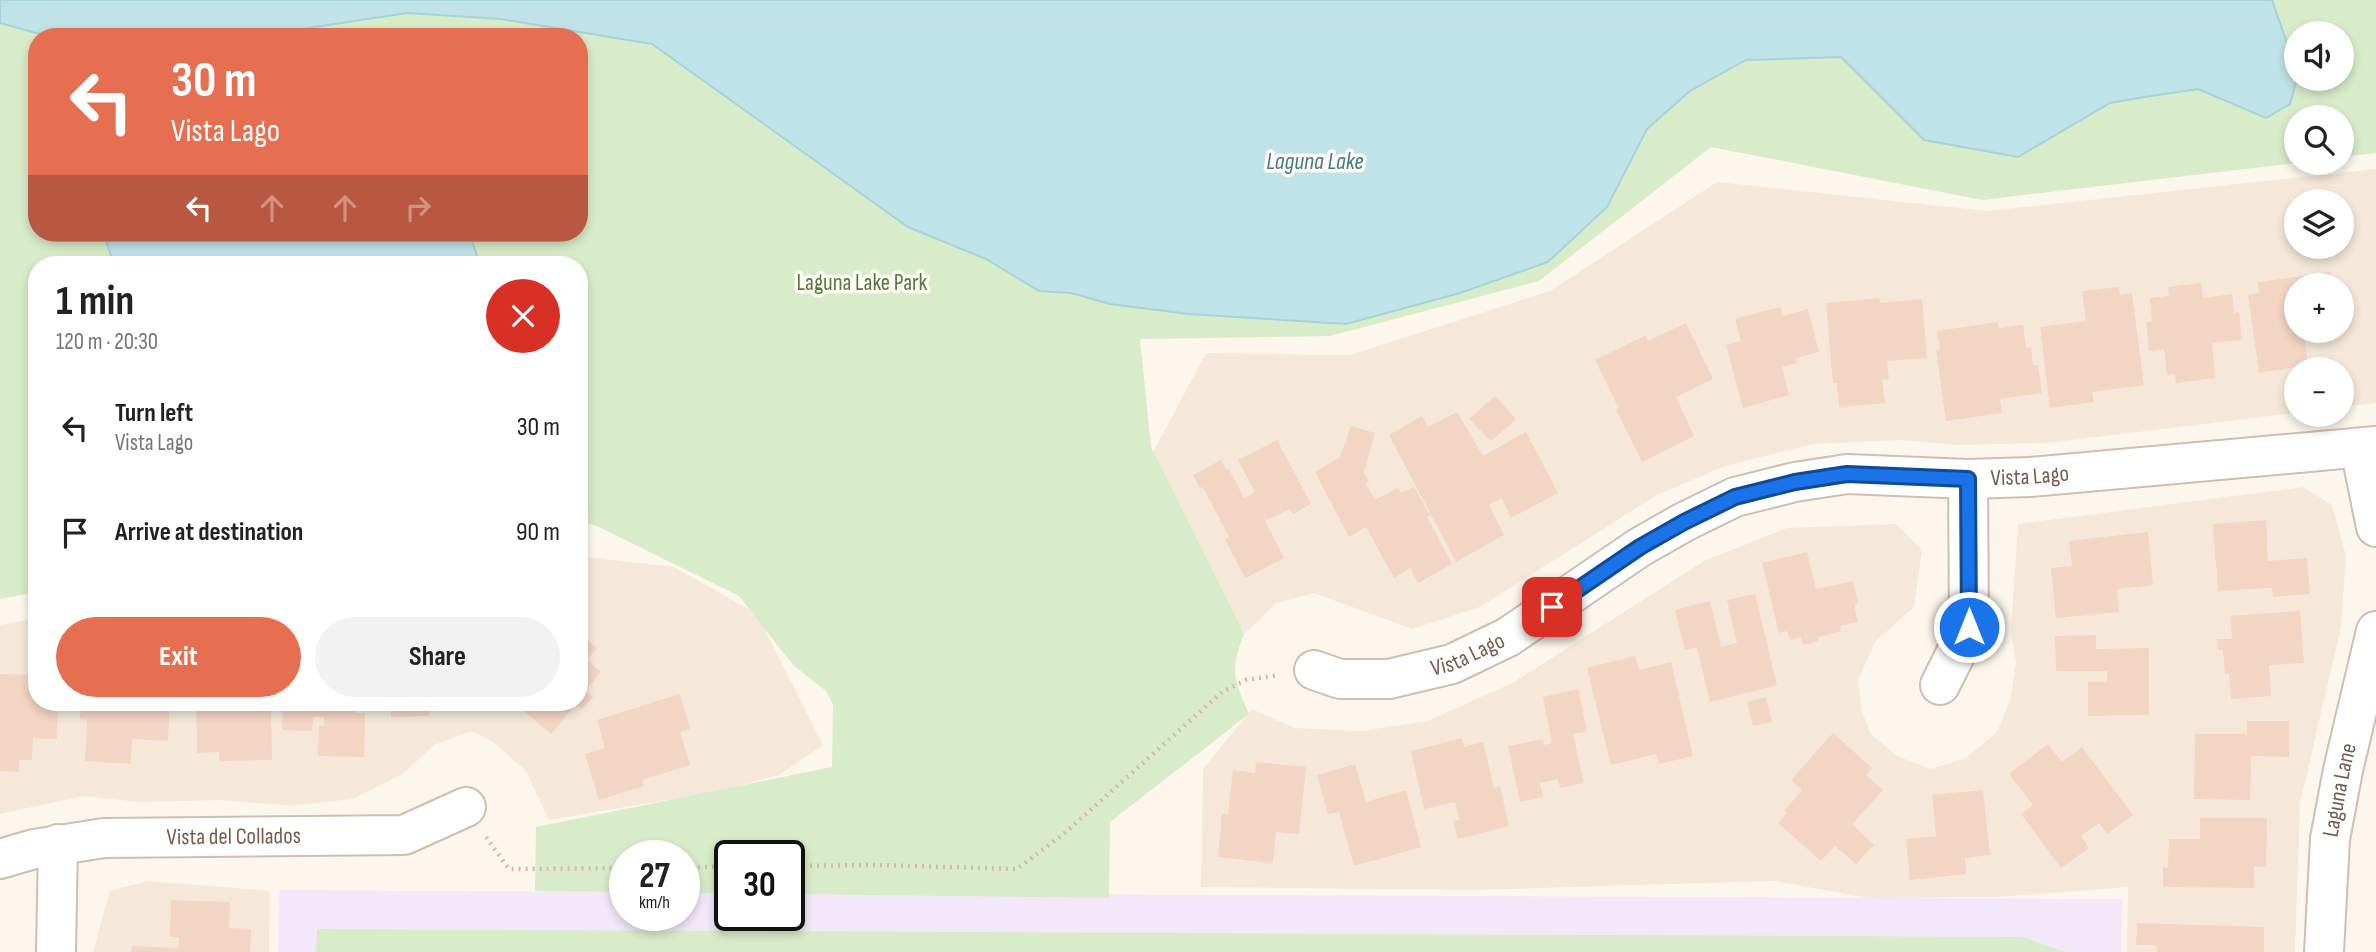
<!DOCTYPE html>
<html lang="en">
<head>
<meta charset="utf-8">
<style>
	:root { --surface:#fff; --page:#f2f2f2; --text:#222; --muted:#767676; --accent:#e76f51 }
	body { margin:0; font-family:"Sofia Sans Condensed",sans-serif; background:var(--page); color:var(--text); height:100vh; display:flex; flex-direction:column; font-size:26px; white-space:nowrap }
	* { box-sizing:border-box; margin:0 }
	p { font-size:23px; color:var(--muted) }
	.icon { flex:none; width:38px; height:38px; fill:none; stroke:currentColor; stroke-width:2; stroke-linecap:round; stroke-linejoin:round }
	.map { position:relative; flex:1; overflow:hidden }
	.side { position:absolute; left:28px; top:256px; width:560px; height:455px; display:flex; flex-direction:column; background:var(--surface); border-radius:28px; box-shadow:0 4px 10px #0003 }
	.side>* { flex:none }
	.top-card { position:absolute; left:28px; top:28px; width:560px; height:214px; border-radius:28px; box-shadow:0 4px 10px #0003; background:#e76f51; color:#fff; overflow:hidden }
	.fabs { position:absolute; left:2284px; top:21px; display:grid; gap:14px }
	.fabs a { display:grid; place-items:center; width:70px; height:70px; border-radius:50%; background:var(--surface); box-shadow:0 4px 10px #0003; font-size:35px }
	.speed { position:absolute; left:609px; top:840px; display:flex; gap:14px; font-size:35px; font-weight:700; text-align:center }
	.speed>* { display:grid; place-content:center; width:91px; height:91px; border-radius:50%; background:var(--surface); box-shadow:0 4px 10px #0003; line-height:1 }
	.speed small { font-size:18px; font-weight:400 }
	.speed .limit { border:4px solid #111; border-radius:10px; background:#fff; color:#111 }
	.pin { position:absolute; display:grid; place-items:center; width:60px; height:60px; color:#fff; margin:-30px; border-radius:14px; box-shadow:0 4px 10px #0006 }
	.me { position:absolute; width:77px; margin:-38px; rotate:0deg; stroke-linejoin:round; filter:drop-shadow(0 0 5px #0008) }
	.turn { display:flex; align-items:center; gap:24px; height:147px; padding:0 28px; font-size:32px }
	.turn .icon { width:91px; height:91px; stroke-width:2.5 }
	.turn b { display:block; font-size:49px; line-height:60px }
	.lanes { display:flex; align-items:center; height:66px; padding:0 28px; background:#0003; justify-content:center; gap:35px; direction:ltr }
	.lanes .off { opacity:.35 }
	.round { display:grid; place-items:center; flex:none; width:74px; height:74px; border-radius:37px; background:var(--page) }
	.head { display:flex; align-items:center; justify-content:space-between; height:119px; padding:0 28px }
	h1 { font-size:42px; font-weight:700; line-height:52px }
	.primary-button { display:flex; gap:14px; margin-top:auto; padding:14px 28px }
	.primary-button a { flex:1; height:80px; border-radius:42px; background:var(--accent); color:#fff; font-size:28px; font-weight:700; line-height:80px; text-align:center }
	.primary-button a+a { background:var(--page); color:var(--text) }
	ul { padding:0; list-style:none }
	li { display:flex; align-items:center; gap:21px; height:105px; padding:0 28px }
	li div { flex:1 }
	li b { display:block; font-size:26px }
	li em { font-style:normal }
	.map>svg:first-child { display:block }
	.residential { fill:#f5e8da; fill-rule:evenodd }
	.education { fill:#f3e8fa }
	.green { fill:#d8ecc9; fill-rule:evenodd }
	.water { fill:#bfe3e8; stroke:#a5d3da; stroke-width:2 }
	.building { fill:#f3d5c3 }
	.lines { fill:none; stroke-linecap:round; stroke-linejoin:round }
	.minor-casing { stroke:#d1beb0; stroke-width:42 }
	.path { stroke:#d9b8a5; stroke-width:4.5; stroke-dasharray:2 5; stroke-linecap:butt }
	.minor { stroke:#fff; stroke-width:38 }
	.route-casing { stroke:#114b97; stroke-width:18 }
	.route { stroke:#1a73e8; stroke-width:12 }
	.labels { text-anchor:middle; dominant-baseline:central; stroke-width:7; stroke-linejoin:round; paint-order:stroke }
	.park-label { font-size:23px; fill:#537a41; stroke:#fffaf3 }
	.street-label { font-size:23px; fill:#7a5c4d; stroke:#fffaf3 }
	.water-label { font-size:24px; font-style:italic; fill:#437c86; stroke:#fffaf3 }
</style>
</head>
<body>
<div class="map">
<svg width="2376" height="952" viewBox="0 0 2376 952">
	<rect width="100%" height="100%" fill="#fdf6ec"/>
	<g class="residential">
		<path d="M2376,169V403L2342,407V369H2296V413L2046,443L1956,445L1901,440L1813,444L1725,466L1657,495L1480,607L1412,629L1314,593L1276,603L1244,634L1149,460L1206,353L1350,355L1550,291L1717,182L1987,211ZM2296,201H2342V247H2296ZM2296,285H2342V331H2296Z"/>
		<polygon points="2303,487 2332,505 2346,556 2341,627 2300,804 2295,952 2127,952 2128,887 1998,897 1869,898 1774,881 1472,890 1201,887 1203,769 1252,709 1294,728 1361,731 1428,721 1514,682 1704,561 1787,528 1896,524 1922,550 1914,607 1875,642 1858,680 1862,712 1871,734 1897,756 1931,769 1966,758 1996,733 2010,702 2016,663 2011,630 2018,524"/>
		<polygon points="579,556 674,567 757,614 823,745 779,775 714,792 549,820 526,771 493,742 472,731 434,745 403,774 353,799 289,806 221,800 139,802 83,796 0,814 0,625 37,618 37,702 579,702"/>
		<polygon points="148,881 270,891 269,952 93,952 110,891"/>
	</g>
	<polygon class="education" points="279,890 625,892 625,915 684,915 684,892 730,892 730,915 789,915 789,893 2122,899 2121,952 278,952"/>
	<g class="green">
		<path d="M0,0H2376V153L2342,157V117H2296V163L1982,200L1711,147L1539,281L1330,336L1140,339L1151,447L1244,634C1230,670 1233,678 1249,714L1110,822L1109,898L789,894V856H730V893H684V856H625V892L535,891L536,827L832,767L833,704L826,691L793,665L739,596L597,526L579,520V264H37V592L0,599ZM2296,33H2342V79H2296ZM37,37H579V233H37Z"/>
		<polygon points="317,929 2022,937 2066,952 316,952"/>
	</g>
	<g class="water">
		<polygon points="0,0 2272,0 2296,69 2297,79 2290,104 2266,118 2198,89 2138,98 2110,103 2018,157 1924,140 1841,57 1746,60 1690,91 1647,129 1607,207 1548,262 1460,293 1346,324 1189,314 1110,304 1071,293 1039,291 986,259 908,227 652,44 501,19 407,13 296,30 285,37 50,37 0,23"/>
		<polygon points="103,233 469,233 480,264 114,264"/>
	</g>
	<g class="building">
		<polygon points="2331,272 2333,285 2296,285 2296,331 2304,331 2308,365 2259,373 2248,295 2259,293 2258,282"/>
		<polygon points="2201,283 2203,298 2232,294 2234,313 2239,312 2242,340 2212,343 2215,378 2176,383 2175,374 2167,375 2164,349 2149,351 2146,322 2152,321 2150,298 2169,296 2168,287"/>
		<polygon points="2119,287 2120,295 2132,293 2144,385 2092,392 2094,402 2050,408 2040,327 2086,321 2082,291"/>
		<polygon points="1879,298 1880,303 1922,299 1927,358 1887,361 1889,379 1882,380 1885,403 1839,407 1837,383 1833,383 1826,303"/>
		<polygon points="1780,307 1783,316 1808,309 1819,352 1796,358 1797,363 1782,367 1789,395 1743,408 1726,345 1741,341 1735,319"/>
		<polygon points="1998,322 1999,328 2023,325 2026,348 2031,347 2033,365 2038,365 2042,393 2000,399 2002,413 1946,421 1936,350 1940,349 1937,331"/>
		<polygon points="1686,323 1713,379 1676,397 1694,436 1642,462 1616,410 1619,409 1595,360 1646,335 1648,341"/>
		<polygon points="1495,396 1516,419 1491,441 1469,419"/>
		<polygon points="1457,412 1483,456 1526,432 1558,493 1511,518 1502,498 1489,505 1504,535 1456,562 1389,435 1422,416 1428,427"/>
		<polygon points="1351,426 1375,433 1364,472 1369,482 1366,484 1375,500 1398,488 1401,493 1414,487 1430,515 1427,517 1452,564 1418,583 1410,568 1394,578 1366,527 1349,537 1315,472 1340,457"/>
		<polygon points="1277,440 1311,504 1293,514 1290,509 1265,521 1284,558 1245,578 1225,539 1229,537 1203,487 1200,488 1193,475 1221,460 1226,470 1229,469 1244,498 1255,492 1238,460"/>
		<polygon points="2266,520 2268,561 2307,558 2310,594 2273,597 2272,588 2218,591 2213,524"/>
		<polygon points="2148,532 2153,585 2117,589 2119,612 2056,618 2051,568 2072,566 2069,541"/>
		<polygon points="1807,552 1816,589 1853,581 1858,603 1854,604 1858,622 1840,626 1841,631 1818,637 1818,641 1803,645 1801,637 1790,640 1787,631 1779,633 1762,563"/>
		<polygon points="1755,594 1777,685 1710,702 1697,647 1685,650 1675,610 1710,601 1721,647 1737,643 1727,600"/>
		<polygon points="2300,611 2304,663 2269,665 2271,696 2231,699 2229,673 2225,674 2223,650 2218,650 2217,639 2232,639 2230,616"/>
		<polygon points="579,633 597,648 587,660 601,672 585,691 593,697 582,709 576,704 551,734 517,705 519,702 579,702"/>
		<polygon points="2096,635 2096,649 2149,648 2149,715 2088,716 2088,682 2107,682 2107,671 2056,671 2055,636"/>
		<polygon points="1635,656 1639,670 1671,662 1693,756 1659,764 1656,754 1611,765 1587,668"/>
		<polygon points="0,674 37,675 37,702 58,702 57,739 33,738 32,760 19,760 19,772 0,771"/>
		<polygon points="1578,689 1587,731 1573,734 1584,783 1560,788 1558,779 1540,783 1543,797 1520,802 1508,746 1543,739 1544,745 1552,743 1543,697"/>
		<polygon points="680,694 690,729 680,732 690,765 642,780 644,786 599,800 585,754 605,748 597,720"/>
		<polygon points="1766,697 1772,722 1753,726 1747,702"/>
		<polygon points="81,702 170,702 168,741 132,739 131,764 85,761 87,720 80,719"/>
		<polygon points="196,702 271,702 272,760 219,761 219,752 197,753"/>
		<polygon points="283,702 356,702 356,713 365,713 364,757 318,756 319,726 324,726 324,717 313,717 312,731 282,730"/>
		<polygon points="391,702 429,702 429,716 391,717"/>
		<polygon points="2247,721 2289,721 2289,757 2251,756 2250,800 2194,799 2195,734 2247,734"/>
		<polygon points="1833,733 1872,768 1866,775 1883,790 1852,824 1874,845 1856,864 1835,846 1821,861 1778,823 1787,813 1785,810 1802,790 1791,780"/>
		<polygon points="1462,738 1464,747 1483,742 1494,788 1500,786 1509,826 1458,839 1453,821 1460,820 1455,802 1424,809 1411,751"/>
		<polygon points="2048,744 2062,762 2082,747 2133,815 2107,834 2099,823 2081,836 2089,848 2061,868 2021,814 2033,805 2009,774"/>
		<polygon points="1256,762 1306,767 1299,834 1276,832 1273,863 1218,857 1222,814 1228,814 1233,770 1255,773"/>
		<polygon points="1355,764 1366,802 1406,790 1421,847 1354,866 1339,812 1328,814 1317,775"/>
		<polygon points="1983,790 1990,855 1965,858 1966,874 1910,880 1906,839 1936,836 1932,795"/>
		<polygon points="2200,818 2267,818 2266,867 2254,866 2254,888 2163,887 2163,867 2168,868 2169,839 2200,839"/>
		<polygon points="171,900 230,902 229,928 251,929 250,952 131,952 132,946 178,948 179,937 170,937"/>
		<polygon points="2137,923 2264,927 2264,952 2157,952 2156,945 2136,945"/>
	</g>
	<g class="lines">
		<g class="minor-casing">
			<g id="minor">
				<polyline points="2360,448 2376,527"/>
				<path id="s1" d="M1314,670L1340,679H1389L1452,664L1508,637L1640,547L1684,522L1735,497L1795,482L1847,474L1968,479L2030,477L2376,446"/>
				<polyline points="1940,685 1969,627 1968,479"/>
				<path id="s2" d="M0,859L34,849L104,838L404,835L466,807"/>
				<polyline points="56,952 58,844"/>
				<path id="s3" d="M2324,952L2330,839L2343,770L2376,631"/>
			</g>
		</g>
		<g class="path">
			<polyline points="486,837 509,869 625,868"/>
			<polyline points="789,866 877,865 1017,869 1066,832 1222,692 1246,680 1279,675"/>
			<polyline points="684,867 730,867"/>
		</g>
		<use href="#minor" class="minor"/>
	</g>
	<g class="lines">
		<g class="route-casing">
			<polyline id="route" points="1552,607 1640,547 1684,522 1735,497 1795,482 1847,474 1968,479 1969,627"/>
		</g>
		<use href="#route" class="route"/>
	</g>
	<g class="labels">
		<g class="park-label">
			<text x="862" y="283">Laguna Lake Park</text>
		</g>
		<g class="street-label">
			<text stroke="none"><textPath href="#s1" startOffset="768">Vista Lago</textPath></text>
			<text stroke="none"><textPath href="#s1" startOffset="159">Vista Lago</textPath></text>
			<text stroke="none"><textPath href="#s3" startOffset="163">Laguna Lane</textPath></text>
			<text stroke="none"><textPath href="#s2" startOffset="236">Vista del Collados</textPath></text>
		</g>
		<g class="water-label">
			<text x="1315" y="161">Laguna Lake</text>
		</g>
	</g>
</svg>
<div class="fabs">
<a><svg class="icon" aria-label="sound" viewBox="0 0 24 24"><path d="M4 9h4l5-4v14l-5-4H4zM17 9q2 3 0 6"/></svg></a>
<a><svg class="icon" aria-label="search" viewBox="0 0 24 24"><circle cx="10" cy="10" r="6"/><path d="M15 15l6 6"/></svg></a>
<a><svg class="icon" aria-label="layers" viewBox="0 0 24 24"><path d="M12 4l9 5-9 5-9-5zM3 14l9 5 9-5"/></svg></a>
<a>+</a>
<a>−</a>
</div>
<div class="speed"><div>27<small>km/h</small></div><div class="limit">30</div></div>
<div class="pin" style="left:1552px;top:607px;background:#d93025"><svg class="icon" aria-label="arrive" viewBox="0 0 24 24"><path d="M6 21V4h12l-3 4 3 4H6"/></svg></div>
<svg class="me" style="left:1969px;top:627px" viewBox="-20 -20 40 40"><circle r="17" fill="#1a73e8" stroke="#fff" stroke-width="3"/><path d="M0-11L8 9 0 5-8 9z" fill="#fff"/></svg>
<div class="top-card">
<div class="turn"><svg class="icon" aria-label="left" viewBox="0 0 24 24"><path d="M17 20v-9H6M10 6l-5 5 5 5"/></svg><div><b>30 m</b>Vista Lago</div></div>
<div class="lanes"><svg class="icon" aria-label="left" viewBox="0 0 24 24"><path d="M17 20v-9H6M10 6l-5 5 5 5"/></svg><svg class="icon off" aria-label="ahead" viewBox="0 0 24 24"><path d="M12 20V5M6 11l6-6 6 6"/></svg><svg class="icon off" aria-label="ahead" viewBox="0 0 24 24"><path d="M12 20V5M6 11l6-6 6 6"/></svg><svg class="icon off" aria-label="right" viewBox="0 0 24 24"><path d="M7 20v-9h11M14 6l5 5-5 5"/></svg></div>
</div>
<section class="side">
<div class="head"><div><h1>1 min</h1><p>120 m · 20:30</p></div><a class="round" style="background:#d93025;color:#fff"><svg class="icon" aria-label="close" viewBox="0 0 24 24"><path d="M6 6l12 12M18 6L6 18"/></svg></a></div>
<ul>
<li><svg class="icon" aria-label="left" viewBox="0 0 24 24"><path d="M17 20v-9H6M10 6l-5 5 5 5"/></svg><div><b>Turn left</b><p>Vista Lago</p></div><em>30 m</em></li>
<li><svg class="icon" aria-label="arrive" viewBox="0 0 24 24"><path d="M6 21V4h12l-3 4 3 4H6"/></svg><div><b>Arrive at destination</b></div><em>90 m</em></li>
</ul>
<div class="primary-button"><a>Exit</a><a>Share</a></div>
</section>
</div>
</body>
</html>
